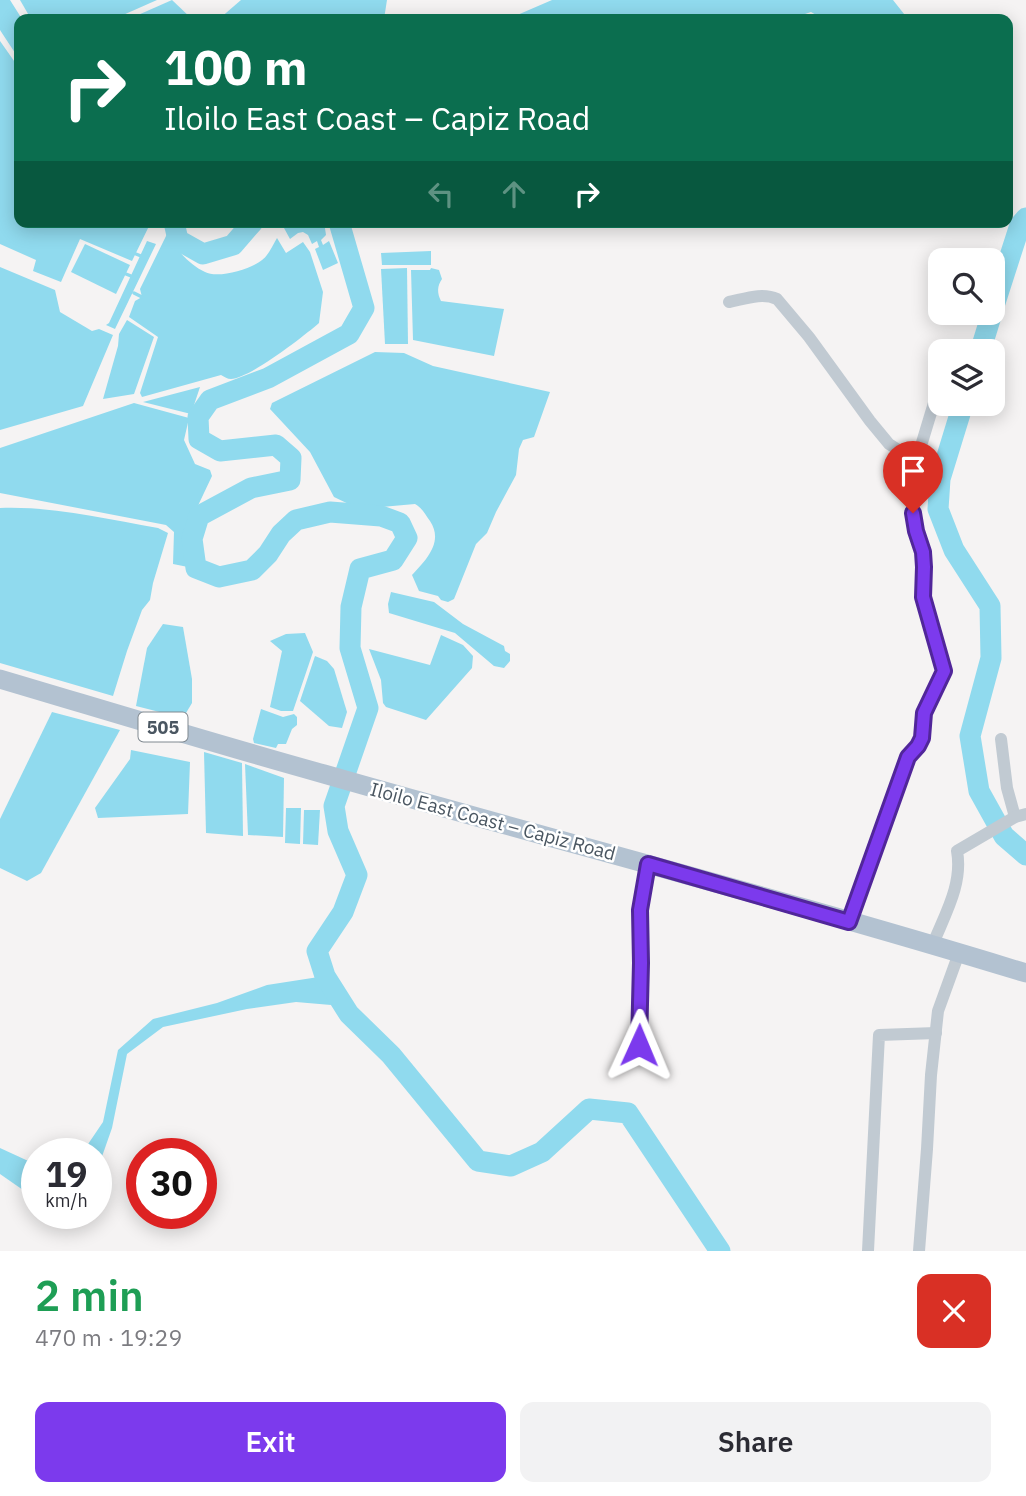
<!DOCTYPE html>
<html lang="en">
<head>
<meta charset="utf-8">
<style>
	:root { --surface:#fff; --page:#f2f2f3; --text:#2b2b33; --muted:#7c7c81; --accent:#7c3aed }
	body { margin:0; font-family:"IBM Plex Sans",sans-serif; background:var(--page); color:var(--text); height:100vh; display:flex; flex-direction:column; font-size:26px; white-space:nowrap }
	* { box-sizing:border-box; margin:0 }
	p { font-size:23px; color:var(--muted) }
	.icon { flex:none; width:38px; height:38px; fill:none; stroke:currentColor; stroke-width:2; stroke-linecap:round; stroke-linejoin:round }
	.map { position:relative; height:1251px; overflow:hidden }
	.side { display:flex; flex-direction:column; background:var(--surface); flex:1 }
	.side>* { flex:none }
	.hud { position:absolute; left:14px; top:14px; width:999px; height:214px; border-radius:14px; box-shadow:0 4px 18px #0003; background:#0b6e4f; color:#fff; overflow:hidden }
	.controls { position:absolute; left:928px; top:248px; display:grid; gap:14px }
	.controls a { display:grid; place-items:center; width:77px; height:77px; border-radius:14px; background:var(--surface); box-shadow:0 4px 18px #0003; font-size:35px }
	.speed { position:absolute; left:21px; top:1138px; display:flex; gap:14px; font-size:35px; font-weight:700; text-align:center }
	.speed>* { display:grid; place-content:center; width:91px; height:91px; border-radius:50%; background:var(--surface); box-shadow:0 4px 18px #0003; line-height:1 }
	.speed small { font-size:18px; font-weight:400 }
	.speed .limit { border:10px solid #d22; background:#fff; color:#111 }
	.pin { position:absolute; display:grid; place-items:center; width:60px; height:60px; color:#fff; margin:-72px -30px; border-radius:50% 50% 50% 0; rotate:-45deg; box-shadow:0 0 7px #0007 }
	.pin .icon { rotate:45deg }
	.me { position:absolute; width:77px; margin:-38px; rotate:1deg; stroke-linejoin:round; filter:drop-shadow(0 0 5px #0008) }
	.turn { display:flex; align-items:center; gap:24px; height:147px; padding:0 35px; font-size:32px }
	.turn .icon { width:91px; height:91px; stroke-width:2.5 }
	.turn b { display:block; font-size:49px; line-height:60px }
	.lanes { display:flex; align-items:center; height:66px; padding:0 35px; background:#0003; justify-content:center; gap:35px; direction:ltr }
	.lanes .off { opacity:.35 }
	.round { display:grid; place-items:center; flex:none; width:74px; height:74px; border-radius:14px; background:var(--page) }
	.overview { display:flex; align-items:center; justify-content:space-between; height:119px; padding:0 35px }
	h1 { font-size:42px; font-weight:600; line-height:52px; color:#1e9e55 }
	.button { display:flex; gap:14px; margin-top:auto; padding:14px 35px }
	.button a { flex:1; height:80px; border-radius:14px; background:var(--accent); color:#fff; font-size:28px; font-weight:600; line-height:80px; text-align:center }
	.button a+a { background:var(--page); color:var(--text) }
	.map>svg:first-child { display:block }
	.water { fill:#90daee }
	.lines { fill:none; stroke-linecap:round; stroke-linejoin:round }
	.stream { stroke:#90daee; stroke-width:3.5 }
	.river { stroke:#90daee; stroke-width:21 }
	.minor { stroke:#c1cad2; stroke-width:12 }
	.primary { stroke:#b3c2d1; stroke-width:19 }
	.route-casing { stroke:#51269a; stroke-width:18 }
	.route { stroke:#7c3aed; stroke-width:12 }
	.labels { text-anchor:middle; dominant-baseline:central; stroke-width:5; stroke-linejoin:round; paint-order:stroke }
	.shield { fill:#fff; stroke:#808990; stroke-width:2 }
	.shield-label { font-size:18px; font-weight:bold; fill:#4a5661 }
	.street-label { font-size:19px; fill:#4a5661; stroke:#fff }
</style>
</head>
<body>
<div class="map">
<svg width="1026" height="1251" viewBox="0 0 1026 1251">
	<rect width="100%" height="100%" fill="#f5f3f3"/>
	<g class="water">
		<polygon points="0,0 10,0 22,19 19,19 19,59 0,30"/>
		<polygon points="20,0 157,0 114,19 31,19"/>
		<polygon points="172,0 192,19 129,19"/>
		<polygon points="241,0 387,0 384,19 219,19"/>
		<polygon points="552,0 893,0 908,19 823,19 811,12 799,16 797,19 508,19"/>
		<polygon points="0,41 19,68 19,222 151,222 132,261 80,239 61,282 33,271 36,260 0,244"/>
		<polygon points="289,222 324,222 326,235 321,240 323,245 329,241 338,263 323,270 315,249 319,247 317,241 312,244 308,235 303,232 298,233 290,239 284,228"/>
		<path d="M167,234C176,249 188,264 205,272C218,279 251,269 262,260C268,256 273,245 277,238L286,253L303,242L310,252L323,292L319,323C304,336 249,379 231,379C227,379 225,377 221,375L142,397L140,393L158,337L129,317L135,301L142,297L140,289Z"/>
		<polygon points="147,241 156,244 115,329 106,325 109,323"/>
		<polygon points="85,244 130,265 116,294 71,272"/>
		<polygon points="431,251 431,265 382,265 381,253"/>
		<polygon points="0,267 55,290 60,312 92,331 99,329 113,335 83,406 0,430"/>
		<polygon points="407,268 408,344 385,344 381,269"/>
		<path d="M431,268L439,270L442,279C437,286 437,293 441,301L504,309L494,356L413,340L411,270H430Z"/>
		<polygon points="127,320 154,337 134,394 103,399 118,346 119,334"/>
		<path d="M375,352L404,353L433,366L550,392L534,437L523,440L519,449L516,475L496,512L487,533L476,544L454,599L448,602L441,600L438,596L419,591L412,575C426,560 444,542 430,521C425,514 422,508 415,504L359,509L334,497L310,452L270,409L272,403Z"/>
		<polygon points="200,387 191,414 143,402"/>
		<polygon points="134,403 189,418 184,440 195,464 210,470 212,476 186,531 188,567 173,564 174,532 166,525 0,493 0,448"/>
		<path d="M0,508C53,506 106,519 158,528L168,533L153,583L150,600L142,610L127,651L113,696L0,663Z"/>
		<polygon points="391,592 434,602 463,624 504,646 505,651 510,654 510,661 504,668 494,666 455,633 389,613 388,604"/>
		<polygon points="163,624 183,627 192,679 192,703 183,718 136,706 147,648"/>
		<polygon points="305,633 313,652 293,711 281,711 270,707 282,651 270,641 286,634"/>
		<polygon points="441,635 463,645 473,656 472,668 426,720 386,707 383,703 381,680 369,649 430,665"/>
		<polygon points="315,656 327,661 334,669 347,712 342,728 329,726 300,701"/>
		<polygon points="261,709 283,717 294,714 297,717 297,725 292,729 286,744 278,744 276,748 254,743 253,739"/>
		<polygon points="52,712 120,730 41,873 27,881 0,868 0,819"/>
		<polygon points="131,750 190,762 188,814 98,818 95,808 130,759"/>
		<polygon points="204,752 242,763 243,836 206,833"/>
		<polygon points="245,764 284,778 283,837 248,835"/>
		<polygon points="286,808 301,808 300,844 285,843"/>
		<polygon points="304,810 320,810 318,845 303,844"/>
		<polygon points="325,976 331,1005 296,1002 247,1009 163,1027 127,1054 112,1128 99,1165 96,1167 96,1153 82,1153 103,1122 118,1050 153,1019 217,1003 267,985"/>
		<polygon points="0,1148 37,1165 37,1188 23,1190 0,1174"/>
	</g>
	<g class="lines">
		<g class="stream">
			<polyline points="136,254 141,256"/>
			<polyline points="126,274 131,276"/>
			<polyline points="134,293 142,297"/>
		</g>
		<g class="river">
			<polyline points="174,222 178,240 203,254 233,245 253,222"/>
			<polyline points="339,222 364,308 349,334 268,378 210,400 198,417 199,439 220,451 276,445 291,458 290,480 251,488 199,516 192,539 196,568 219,577 252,570 268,554 281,534 296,520 330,512 381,516 400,523 407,538 393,560 360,569 351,607 350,648 368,708 334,806 338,831 357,875 343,912 317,951 325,976 349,1014 391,1055 478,1161 511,1166 542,1152 589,1109 628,1113 720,1251"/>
			<polyline points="992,312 1020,225 1026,218"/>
			<polyline points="980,352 992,313"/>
			<polyline points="963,404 940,479 938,509 954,550 990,606 991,658 970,736 979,791 1004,836 1026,855"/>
		</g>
		<g class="minor">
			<path d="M729,302C744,299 762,292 777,299L809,337L870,421L889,444L900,451L917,459"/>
			<polyline points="949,352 950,348"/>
			<polyline points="1001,739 1007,788 1015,817"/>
			<polyline points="849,922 908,757 918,746 922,738 924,713 944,671 923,597 924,567 923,552 916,531 911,495 917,459 940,383"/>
			<path d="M933,944C945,914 963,884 957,851L1015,817L1026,814"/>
			<polyline points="639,1045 641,963 640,910 648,864"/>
			<polyline points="868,1251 879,1035 936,1033"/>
			<polyline points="919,1251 927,1149 931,1075 938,1011 959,953"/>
		</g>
		<path class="primary" d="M0,679C108,711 216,744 324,774C558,841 794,902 1026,973"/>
	</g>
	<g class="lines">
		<g class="route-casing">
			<polyline id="route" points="639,1045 641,963 640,910 648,864 849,922 908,757 918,746 922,738 924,713 944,671 923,597 924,567 923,552 916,531 913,513"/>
		</g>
		<use href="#route" class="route"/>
	</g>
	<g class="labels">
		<rect class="shield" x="138.5" y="712.5" width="49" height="29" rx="5"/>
		<g class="shield-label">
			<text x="163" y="727">505</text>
		</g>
		<g class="street-label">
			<text transform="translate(493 821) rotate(15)">Iloilo East Coast – Capiz Road</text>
		</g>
	</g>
</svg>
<div class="controls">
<a><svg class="icon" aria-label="search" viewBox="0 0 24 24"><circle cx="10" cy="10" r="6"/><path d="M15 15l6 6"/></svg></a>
<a><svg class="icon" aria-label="layers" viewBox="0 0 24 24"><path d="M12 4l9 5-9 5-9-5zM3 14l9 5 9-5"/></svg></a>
</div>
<div class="speed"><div>19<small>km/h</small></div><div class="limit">30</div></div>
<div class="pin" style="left:913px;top:513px;background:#d93025"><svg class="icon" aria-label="arrive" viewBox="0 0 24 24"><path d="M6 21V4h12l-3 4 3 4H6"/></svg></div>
<svg class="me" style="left:639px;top:1045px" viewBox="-20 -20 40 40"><path d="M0-17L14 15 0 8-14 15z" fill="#7c3aed" stroke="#fff" stroke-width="4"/></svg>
<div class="hud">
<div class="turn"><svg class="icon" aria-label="right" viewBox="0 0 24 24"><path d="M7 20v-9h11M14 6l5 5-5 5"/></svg><div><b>100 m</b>Iloilo East Coast – Capiz Road</div></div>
<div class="lanes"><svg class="icon off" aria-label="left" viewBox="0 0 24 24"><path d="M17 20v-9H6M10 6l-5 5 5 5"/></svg><svg class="icon off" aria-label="ahead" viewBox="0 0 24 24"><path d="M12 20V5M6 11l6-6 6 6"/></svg><svg class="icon" aria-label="right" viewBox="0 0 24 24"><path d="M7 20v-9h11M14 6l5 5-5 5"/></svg></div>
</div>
</div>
<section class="side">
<div class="overview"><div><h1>2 min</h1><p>470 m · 19:29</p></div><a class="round" style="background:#d93025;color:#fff"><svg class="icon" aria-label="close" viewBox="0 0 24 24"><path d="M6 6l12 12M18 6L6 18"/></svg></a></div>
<div class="button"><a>Exit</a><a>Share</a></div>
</section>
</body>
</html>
